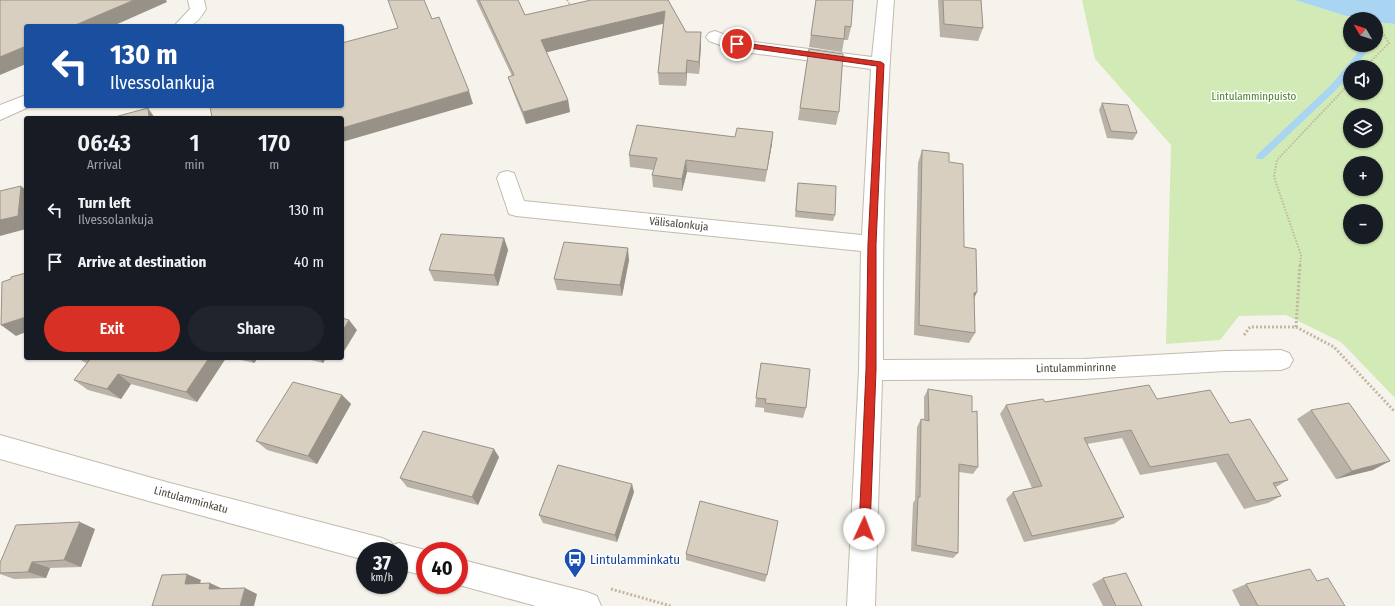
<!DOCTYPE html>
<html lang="en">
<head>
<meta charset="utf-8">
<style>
	:root { --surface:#171b24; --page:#20242c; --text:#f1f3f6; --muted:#9ea1a6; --accent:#d93025 }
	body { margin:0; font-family:"Fira Sans Condensed",sans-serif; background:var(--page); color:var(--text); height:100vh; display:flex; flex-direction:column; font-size:15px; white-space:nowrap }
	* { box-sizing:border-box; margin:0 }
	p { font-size:13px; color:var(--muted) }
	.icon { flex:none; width:22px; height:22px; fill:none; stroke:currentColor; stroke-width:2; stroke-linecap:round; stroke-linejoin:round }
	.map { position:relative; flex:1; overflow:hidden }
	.panel { position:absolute; left:24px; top:116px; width:320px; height:244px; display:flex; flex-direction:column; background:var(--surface); border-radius:4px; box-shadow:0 1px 3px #0004 }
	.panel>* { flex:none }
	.guide { position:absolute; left:24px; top:24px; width:320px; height:84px; border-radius:4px; box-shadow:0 1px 3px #0004; background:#1a4fa0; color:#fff; overflow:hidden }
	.needle { width:26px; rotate:309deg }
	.buttons { position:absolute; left:1343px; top:12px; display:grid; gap:8px }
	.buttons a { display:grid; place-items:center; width:40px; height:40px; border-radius:50%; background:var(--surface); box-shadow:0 1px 3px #0004; font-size:20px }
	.speed { position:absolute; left:356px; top:542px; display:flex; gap:8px; font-size:20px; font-weight:700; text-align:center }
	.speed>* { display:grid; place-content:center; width:52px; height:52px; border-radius:50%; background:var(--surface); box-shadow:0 1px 3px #0004; line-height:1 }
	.speed small { font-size:10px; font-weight:400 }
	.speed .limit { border:6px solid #d22; background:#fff; color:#111 }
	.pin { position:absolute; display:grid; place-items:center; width:34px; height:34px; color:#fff; margin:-17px; border:2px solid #fff; border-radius:50%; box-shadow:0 1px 4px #0007 }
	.me { position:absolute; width:44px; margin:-22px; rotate:2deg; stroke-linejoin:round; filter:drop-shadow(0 0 3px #0008) }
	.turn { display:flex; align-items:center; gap:14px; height:84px; padding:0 20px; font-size:18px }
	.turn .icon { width:52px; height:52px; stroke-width:2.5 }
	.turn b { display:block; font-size:28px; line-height:34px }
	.eta { display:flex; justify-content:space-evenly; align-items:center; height:68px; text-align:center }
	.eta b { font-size:24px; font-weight:600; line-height:28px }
	.button { display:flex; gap:8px; margin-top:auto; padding:8px 20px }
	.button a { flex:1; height:46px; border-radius:24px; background:var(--accent); color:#fff; font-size:16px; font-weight:600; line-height:46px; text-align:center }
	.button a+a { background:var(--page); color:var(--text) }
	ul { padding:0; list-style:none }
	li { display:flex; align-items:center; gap:12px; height:52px; padding:0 20px }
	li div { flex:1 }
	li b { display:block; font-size:15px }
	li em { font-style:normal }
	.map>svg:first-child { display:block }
	.green { fill:#d2eab5; fill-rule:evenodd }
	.water { fill:#a9d4f2 }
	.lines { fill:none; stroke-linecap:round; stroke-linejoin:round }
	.stream { fill:#a9d4f2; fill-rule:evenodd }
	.minor-casing { stroke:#c2bbae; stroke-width:2 }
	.path-far1 { stroke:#c4b79f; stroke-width:2; stroke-dasharray:1.5 1.5; stroke-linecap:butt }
	.path { stroke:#c4b79f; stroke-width:3; stroke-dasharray:2 2; stroke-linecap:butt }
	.minor { fill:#fff; fill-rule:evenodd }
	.wall { fill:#bab2a6 }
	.shaded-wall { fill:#979187 }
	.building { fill:#d8cfc1; stroke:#979187 }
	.route { fill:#d93025; stroke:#8d1f18 }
	.labels { text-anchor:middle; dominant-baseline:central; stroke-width:3; stroke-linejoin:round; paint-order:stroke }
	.park-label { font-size:11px; fill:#4a7f2a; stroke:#fff }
	.street-label { font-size:11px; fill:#4b4439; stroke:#fff }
	.near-transit-label { font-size:13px; fill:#164399; stroke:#fff; text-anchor:start }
</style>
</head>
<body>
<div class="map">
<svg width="1395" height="606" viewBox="0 0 1395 606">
	<rect width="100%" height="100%" fill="#f6f3ec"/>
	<path class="green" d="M1082,0H1295L1346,16L1361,19H1350V45H1376V22L1395,24V398L1341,342L1286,315L1239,316L1220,340L1166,344L1171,145L1095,59ZM1350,67H1376V93H1350ZM1350,115H1376V141H1350ZM1350,163H1376V189H1350ZM1350,211H1376V237H1350Z"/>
	<polygon class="water" points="1295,0 1395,0 1395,24 1376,22 1376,19 1346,16"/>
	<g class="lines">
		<g class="stream">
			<polygon points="1376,27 1378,27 1381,33 1378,38 1376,38"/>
			<polygon points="1364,45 1372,45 1355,67 1350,67 1350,73 1338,88 1263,159 1257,159 1256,157 1257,155 1332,84"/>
		</g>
		<g class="minor-casing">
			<g id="minor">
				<path d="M188,0H204L206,9C195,26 194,26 174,26L190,9Z"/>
				<path d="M878,0H894C885,119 882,239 883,360L1084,359L1226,351L1281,350L1289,353L1293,360L1289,367L1281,370L1226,371L1084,379L882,380L875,606H847L859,370L861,251L516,216L509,214L497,178L500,173L507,171L514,173L524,201L862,235L871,69L737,51L709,41L706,37L709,33L715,31L739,40L872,57Z"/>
				<polygon points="26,95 26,106 31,106 0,120 0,105"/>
				<polygon points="0,435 170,483 382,538 391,542 393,545 399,543 425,550 428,551 425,551 425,576 399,569 399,551 365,551 365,560 170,507 0,459"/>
				<polygon points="459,559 587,592 597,596 601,606 536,606 459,585"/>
			</g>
		</g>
		<g class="path-far1">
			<polyline points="567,0 571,6"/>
			<polyline points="1365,67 1389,43 1376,22"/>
			<polyline points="1300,265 1301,255 1274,177 1277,160 1350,83"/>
		</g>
		<g class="path">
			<polyline points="1296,327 1300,264"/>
			<polyline points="1244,335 1250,327 1296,327 1334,347 1395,412"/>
			<polyline points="441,543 452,545"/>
			<polyline points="611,589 671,606"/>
		</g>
		<use href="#minor" class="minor"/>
	</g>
	<g class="wall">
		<polygon points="476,0 518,0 525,15 668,0 686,32 701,32 701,45 699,74 687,73 686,86 659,85 658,73 663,24 546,52 568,100 570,112 526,124 512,89 508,77 512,76"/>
		<polygon points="816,0 851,27 848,40 844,40 842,52 809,47"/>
		<polygon points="938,0 981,0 983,28 978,41 940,37"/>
		<polygon points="809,49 839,112 836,125 798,120"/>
		<polygon points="1102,103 1137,133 1133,140 1107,138 1099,110"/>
		<polygon points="772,144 765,182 687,172 682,191 653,187 652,175 654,170 630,167 629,155"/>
		<polygon points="922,150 949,162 964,247 977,292 974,299 975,333 969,343 914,335 918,163"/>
		<polygon points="798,183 835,215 833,221 795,217 797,189"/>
		<polygon points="504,238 508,250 498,286 434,281 429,270"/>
		<polygon points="629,260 622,296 557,290 554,279"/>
		<polygon points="78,358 226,358 197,402 131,384 121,399 88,390 74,380 87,363 84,362"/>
		<polygon points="233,358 258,358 254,363"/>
		<polygon points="303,358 326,358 323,363"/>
		<polygon points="761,363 806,408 803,418 764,412 764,408 755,407"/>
		<polygon points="928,389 972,412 978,467 973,474 959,472 958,553 953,558 911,551 913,503 915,500 917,427 921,419 924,420 924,397"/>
		<polygon points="342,395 351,404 317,464 267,450 256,441"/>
		<polygon points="1157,399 1230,423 1288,480 1276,487 1281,496 1268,503 1244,509 1216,462 1140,475 1122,438 1087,444 1124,517 1114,524 1024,542 1006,499 1013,492 1032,488 1000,414 1006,405 1045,402"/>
		<polygon points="1311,410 1373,470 1336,479 1297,419"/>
		<polygon points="499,457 478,505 407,487 400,478"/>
		<polygon points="634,492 617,542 543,523 539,515"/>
		<polygon points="95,529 81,567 50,568 46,578 14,579 0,574 0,563"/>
		<polygon points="686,554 767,575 765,582 686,560"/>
		<polygon points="1103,578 1142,606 1103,606 1092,584"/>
		<polygon points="1317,581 1345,606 1240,606 1232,590 1246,584"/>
	</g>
	<g class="shaded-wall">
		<polygon points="134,0 166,0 167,2 113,26 73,26"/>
		<polygon points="665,11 665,23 544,53 541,40"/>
		<polygon points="701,32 701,45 699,74 699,62"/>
		<polygon points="26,46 26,64 0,75 0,57"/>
		<polygon points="687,60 687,73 686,86 686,73"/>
		<polygon points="469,91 473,104 342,142 342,128"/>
		<polygon points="568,100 570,112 526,124 523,112"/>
		<polygon points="148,108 155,118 149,118"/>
		<polygon points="773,132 772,144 765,182 767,170"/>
		<polygon points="686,160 687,172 682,191 682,179"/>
		<polygon points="21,186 26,190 26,229 0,236 0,220"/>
		<polygon points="504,238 508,250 498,286 494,275"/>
		<polygon points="628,248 629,260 622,296 620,285"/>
		<polygon points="977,292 971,303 974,293"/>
		<polygon points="26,317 26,332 16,336 1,325"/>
		<polygon points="349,320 357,330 343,353 342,352 342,332"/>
		<polygon points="209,358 226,358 197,402 186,392"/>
		<polygon points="249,358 258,358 254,363"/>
		<polygon points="319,358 326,358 323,363"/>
		<polygon points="118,374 131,384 121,399 107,389"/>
		<polygon points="342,395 351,404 317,464 308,456"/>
		<polygon points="494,449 499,457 478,505 472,497"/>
		<polygon points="1390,461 1373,470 1336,479 1352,471"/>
		<polygon points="632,484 634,492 617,542 615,535"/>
		<polygon points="80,522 95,529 81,567 64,560"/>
		<polygon points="32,562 50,568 46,578 28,572"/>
		<polygon points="187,574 201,580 198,590 185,584"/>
		<polygon points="210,583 223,589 209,589"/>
		<polygon points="245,588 257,594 254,606 240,606"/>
	</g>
	<g class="building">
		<polygon points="0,0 134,0 73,26 26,26 26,46 0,57"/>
		<polygon points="388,0 424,0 432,19 439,17 469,91 342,128 342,118 212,118 210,106 342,106 342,43 398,28"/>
		<polygon points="479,0 518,0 525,15 591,0 668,0 686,32 701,32 699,62 687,60 686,73 658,73 665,11 541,40 568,100 523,112 508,77 514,75"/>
		<polygon points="816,0 853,0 851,27 845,26 844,39 811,35"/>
		<polygon points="943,0 981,0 983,28 944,24"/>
		<polygon points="809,49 843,54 839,112 800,108"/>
		<polygon points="1102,103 1128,105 1137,133 1111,131"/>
		<polygon points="148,108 149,118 111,118"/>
		<polygon points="637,125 735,137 737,128 773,132 767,170 686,160 682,179 652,175 657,158 629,155"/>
		<polygon points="922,150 949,153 949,162 963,164 964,247 976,249 977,292 974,293 975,333 919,325"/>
		<polygon points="798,183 836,186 835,215 796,211"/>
		<polygon points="21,186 18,216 0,220 0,191"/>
		<polygon points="441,234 504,238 494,275 429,270"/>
		<polygon points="564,242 628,248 620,285 554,279"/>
		<polygon points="26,273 26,317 1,325 2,282 11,279 11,277"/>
		<polygon points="342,318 349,320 342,332"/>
		<polygon points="91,358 209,358 186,392 118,374 107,389 74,380"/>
		<polygon points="761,363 810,369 806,408 765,403 766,399 756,398"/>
		<polygon points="293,382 342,395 308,456 256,441"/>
		<polygon points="1149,385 1157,399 1210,390 1230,423 1250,419 1288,480 1273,483 1281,496 1256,501 1228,454 1150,467 1131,430 1084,438 1124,517 1032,536 1013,492 1042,486 1006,405 1043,399 1045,402"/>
		<polygon points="928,389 972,396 972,412 977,411 978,467 959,464 958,553 916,545 918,497 920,497 921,419 929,421"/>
		<polygon points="1349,403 1390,461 1352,471 1311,410"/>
		<polygon points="423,431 494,449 472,497 400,478"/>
		<polygon points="558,465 632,484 615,535 539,515"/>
		<polygon points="700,501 778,521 767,575 686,554"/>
		<polygon points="80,522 64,560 32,562 28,572 0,573 0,563 16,525"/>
		<polygon points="1310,569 1317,581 1328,578 1345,606 1258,606 1246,584"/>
		<polygon points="1126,573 1142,606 1116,606 1103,578"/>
		<polygon points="187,574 185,584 210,583 209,589 245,588 240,606 152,606 162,575"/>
	</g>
	<polygon class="route" points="737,42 881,62 884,64 876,244 876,370 870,529 868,533 864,534 861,533 859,529 866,370 868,244 877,66 735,46 734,44"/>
	<defs>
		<g id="bus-pin" transform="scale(1.15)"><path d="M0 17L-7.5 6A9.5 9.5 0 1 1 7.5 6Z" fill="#1a4fb4" stroke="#fff"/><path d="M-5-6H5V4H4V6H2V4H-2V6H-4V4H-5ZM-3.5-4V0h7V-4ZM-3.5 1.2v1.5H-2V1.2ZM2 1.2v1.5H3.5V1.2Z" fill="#fff"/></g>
	</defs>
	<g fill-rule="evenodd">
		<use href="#bus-pin" x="575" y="559"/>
	</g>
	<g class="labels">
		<g class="park-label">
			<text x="1254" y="96">Lintulamminpuisto</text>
		</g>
		<g class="street-label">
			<text transform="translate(679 224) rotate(6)">Välisalonkuja</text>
			<text transform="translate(1076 368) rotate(-1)">Lintulamminrinne</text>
			<text transform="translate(191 500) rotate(15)">Lintulamminkatu</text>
		</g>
		<g class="near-transit-label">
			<text x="590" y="559">Lintulamminkatu</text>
		</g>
	</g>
</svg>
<div class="buttons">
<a><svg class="needle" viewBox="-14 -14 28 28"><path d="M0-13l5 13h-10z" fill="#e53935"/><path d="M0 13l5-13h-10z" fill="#9ea1a6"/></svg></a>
<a><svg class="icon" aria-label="sound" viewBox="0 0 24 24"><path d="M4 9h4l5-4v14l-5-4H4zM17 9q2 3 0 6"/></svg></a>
<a><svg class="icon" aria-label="layers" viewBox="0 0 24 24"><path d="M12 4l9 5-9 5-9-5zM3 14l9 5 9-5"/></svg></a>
<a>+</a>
<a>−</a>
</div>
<div class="speed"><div>37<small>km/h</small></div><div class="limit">40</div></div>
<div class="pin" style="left:737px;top:44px;background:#d93025"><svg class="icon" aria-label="arrive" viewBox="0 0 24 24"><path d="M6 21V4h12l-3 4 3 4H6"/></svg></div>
<svg class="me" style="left:864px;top:529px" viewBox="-20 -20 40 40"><circle r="19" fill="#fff"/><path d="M0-13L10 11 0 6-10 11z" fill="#d93025"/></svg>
<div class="guide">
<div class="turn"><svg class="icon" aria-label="left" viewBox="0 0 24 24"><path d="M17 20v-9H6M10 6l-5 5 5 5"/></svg><div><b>130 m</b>Ilvessolankuja</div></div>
</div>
<section class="panel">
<div class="eta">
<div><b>06:43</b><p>Arrival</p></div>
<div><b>1</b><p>min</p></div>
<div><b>170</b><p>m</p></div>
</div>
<ul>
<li><svg class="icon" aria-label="left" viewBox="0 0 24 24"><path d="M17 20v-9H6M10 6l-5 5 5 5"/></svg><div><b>Turn left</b><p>Ilvessolankuja</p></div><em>130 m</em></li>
<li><svg class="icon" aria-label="arrive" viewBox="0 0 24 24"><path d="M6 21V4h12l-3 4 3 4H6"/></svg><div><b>Arrive at destination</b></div><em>40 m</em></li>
</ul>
<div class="button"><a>Exit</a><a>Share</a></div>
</section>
</div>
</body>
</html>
